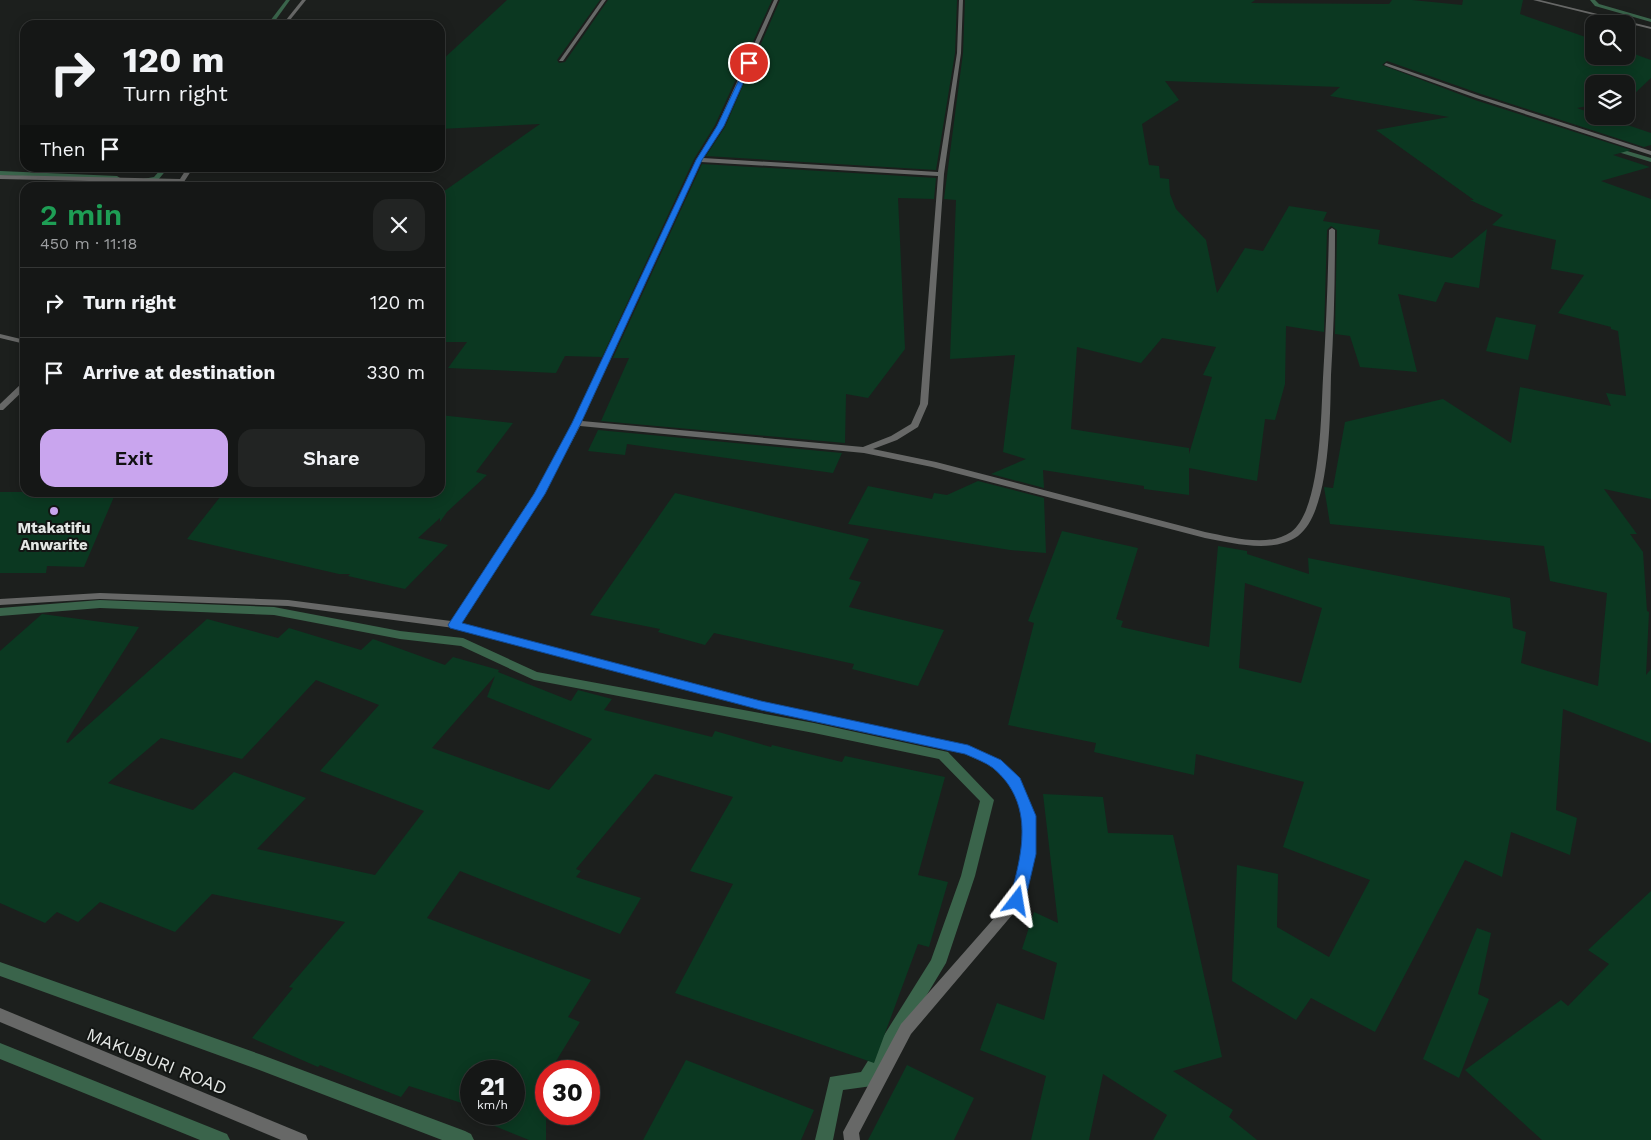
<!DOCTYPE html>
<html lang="en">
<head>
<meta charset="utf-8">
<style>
	:root { --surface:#151716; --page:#222423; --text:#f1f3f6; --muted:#9d9fa1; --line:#343635; --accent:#c9a5ee }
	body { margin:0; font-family:"Work Sans",sans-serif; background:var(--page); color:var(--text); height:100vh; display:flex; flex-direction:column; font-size:19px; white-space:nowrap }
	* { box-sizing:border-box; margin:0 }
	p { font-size:16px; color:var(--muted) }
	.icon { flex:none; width:28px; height:28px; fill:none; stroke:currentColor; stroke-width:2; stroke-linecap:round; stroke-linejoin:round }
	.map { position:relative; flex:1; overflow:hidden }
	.side { position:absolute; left:20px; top:182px; width:425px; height:315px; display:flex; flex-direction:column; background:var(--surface); border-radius:15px; box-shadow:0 2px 12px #0003,0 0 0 1px var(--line) }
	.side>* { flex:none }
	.hud { position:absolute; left:20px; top:20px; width:425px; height:152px; border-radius:15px; box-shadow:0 2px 12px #0003,0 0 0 1px var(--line); background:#151716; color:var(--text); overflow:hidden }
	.fabs { position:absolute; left:1585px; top:15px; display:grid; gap:10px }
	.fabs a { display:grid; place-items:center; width:50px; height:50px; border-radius:10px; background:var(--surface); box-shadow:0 2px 12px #0003,0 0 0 1px var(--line); font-size:25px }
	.speed { position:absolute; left:460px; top:1060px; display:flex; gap:10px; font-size:25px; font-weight:700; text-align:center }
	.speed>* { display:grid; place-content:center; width:65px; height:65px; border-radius:50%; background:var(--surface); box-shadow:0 2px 12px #0003,0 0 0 1px var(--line); line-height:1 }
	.speed small { font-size:12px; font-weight:400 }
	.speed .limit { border:8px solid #d22; background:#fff; color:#111 }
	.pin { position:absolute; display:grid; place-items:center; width:42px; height:42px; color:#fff; margin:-21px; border:2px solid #fff; border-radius:50%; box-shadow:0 1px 5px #0007 }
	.me { position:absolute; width:55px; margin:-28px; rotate:14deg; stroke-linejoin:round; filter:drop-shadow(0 0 4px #0008) }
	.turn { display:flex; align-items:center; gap:18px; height:105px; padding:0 20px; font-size:22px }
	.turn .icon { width:65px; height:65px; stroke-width:2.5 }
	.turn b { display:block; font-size:35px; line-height:42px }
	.then { display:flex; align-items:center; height:48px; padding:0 20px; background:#0003; gap:10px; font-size:19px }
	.round { display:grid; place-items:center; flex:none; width:52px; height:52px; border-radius:15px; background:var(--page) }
	.summary { display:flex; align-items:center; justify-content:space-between; height:85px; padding:0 20px }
	h1 { font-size:30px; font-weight:600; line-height:38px; color:#1e9e55 }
	.cta { display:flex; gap:10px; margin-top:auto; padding:10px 20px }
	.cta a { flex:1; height:58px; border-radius:15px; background:var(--accent); color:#111; font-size:20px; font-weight:600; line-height:58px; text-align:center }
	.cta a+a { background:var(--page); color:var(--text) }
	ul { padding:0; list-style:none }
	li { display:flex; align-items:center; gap:15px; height:70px; padding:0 20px; border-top:1px solid var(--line) }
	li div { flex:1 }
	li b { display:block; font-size:19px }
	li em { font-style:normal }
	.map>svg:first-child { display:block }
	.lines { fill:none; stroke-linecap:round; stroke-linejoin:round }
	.stream { fill:#3a644b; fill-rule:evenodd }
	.building { fill:#0b3821; fill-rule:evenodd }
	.minor { fill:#676867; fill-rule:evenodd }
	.tertiary { fill:#676867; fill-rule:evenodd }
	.route { fill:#1a73e8; stroke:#114b97 }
	.poi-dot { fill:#c9a5ee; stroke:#131614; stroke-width:2 }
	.labels { text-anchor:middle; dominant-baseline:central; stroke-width:4; stroke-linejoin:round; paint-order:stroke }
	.poi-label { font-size:15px; font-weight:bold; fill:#e4e7e5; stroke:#131614 }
	.near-street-label { font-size:18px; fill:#e4e7e5; stroke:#131614 }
</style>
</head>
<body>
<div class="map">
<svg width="1651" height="1140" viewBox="0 0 1651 1140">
	<rect width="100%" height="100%" fill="#1c1f1d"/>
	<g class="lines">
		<g class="stream">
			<polygon points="286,0 290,0 272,25 267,25"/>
			<polygon points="1590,0 1595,0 1599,4 1651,19 1651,22 1595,6"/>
			<polygon points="1610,146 1651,158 1651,162 1608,149 1608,147"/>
			<polygon points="162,168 168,168 158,180 146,181 143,179 154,177"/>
			<polygon points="0,171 117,176 120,178 119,180 220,183 223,185 223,188 110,183 108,182 108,180 0,175"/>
			<polygon points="100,600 274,607 400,631 463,638 537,672 814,723 948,752 994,800 975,876 946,963 872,1086 843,1090 833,1140 815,1140 830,1077 861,1072 931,960 961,876 980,801 939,759 814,733 534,680 461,646 400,639 274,615 100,608 0,616 0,608"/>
			<polygon points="0,962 262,1055 465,1131 471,1134 474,1140 442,1140 262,1071 0,976"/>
			<polygon points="0,1043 227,1134 230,1140 200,1140 0,1059"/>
		</g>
	</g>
	<g class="building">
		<polygon points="507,0 600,0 557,60 559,63 565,62 608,0 772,0 715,125 694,159 602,357 565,356 556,373 448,368 467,342 440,342 440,194 540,124 440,129 440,62"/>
		<polygon points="780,0 957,0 955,53 936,170 706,156 725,127"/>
		<path d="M965,0H1255L1251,3L1389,4L1392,0H1412L1462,5L1463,0H1523L1520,14L1594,40V56H1626V51L1651,60V78L1632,96L1626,97V84H1594V105L1577,108L1594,114V116H1601L1651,133V145L1644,147L1481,94L1387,61L1382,65L1475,100L1631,150L1613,155L1650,167L1601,181L1651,199V499L1604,489L1637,534H1630L1643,552L1647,611L1649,612L1646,675L1651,669V743L1563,709L1556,810L1577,818L1570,855L1511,832L1502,877L1465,860L1375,1032L1311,998L1296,1020L1232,981L1237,865L1278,874L1277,927L1329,957L1370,880L1283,847L1304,782L1196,754L1194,775L1094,752L1096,743L1008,725L1034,623L1028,621L1062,531L1138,548L1116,619L1123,621L1121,627L1209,647L1218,546L1247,551V554L1309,574L1308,558L1510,598L1513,628L1526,632L1521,663L1598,686L1607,593L1550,581L1544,546L1330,524L1324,487L1333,488L1345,422L1443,399L1511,443L1520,387L1611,406L1606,393L1626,396L1618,331L1611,329V327L1558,313L1584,275L1551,269L1556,240L1492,225L1503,215L1470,200H1474L1376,130L1449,117L1330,96L1340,87L1165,81L1179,100L1142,124L1149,165L1159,166L1160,178L1169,179L1170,194L1176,209L1206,240L1217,293L1245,248L1263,251L1289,206L1327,212L1323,221L1380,230L1378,244L1452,258L1487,229L1479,288L1445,282L1436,302L1398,294L1417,372L1360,367L1350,336L1335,334L1337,230L1331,226L1327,230L1324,332L1286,326L1285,384L1275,420L1265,419L1257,481L1189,468V495L1144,489V486L1043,470L1044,488L991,474L1026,459L1003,452L1015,355L950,359L956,200L944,199L963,53ZM1162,338L1216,347L1203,375L1212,377L1189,454V448L1071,429L1077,347L1141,363ZM1245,583L1322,608L1301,683L1239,668Z"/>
		<polygon points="702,164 936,178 934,199 898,198 905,349 868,398 846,394 845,443 601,421 629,358 613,358"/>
		<polygon points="1496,317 1536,325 1528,360 1486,351"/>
		<polygon points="440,415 513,423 476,472 487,475 447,512 440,522 440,518 418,538 448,545 405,589 348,576 350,574 339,574 187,539 224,492 288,494 288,492 440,492"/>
		<polygon points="598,430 842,453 833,473 627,444 625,455 588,451"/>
		<polygon points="978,481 1044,498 1046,553 1010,550 848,524 868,486 932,499 934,493 947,495"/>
		<polygon points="0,492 116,492 84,567 47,566 46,573 0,573"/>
		<polygon points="675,493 869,539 849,579 861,582 849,607 944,630 918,686 852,669 854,664 714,633 705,645 658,632 660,629 590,615"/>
		<path d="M42,614L139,627L66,742L68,743L207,619L278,638L289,628L361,650L373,639L445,665L453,657L499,670L498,672L571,701L578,690L612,699L604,710L712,737L715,731L771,747L772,745L842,762L845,756L945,777L918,875L948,882L929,947L918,944L874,1063L675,993L733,884L690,871L733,797L655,774L576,869L581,871L576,877L641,898L620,934L460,871L427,918L591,980L568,1017L580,1022L550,1071H546V1140H529L472,1117L474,1114H514V1071H471V1106L409,1086L401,1097L320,1065L318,1067L252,1038L293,988L289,987L345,922L212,894L175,932L100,902L78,922L57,912L45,923L0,903V651ZM495,676L487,697L592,739L549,790L432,748ZM316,680L379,705L320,771L424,811L375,875L257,849L306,798L234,772L193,810L108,783L161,738L242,759Z"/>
		<polygon points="1043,794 1103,797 1108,833 1173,835 1222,1057 1173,1071 1233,1110 1229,1117 1257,1140 1153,1140 1167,1115 1103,1074 1089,1140 1031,1140 1046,1076 980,1050 997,1003 1044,1020 1057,963 1022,949 1034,912 1058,923"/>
		<polygon points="1651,891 1651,1140 1542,1140 1465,1070 1561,1000 1568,1006 1609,964 1588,950"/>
		<polygon points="1477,928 1491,933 1478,994 1489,999 1459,1078 1423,1059"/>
		<polygon points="686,1060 814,1110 801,1140 643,1140"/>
		<polygon points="907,1065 974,1098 954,1140 868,1140"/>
	</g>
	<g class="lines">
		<g class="minor">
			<polygon points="302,0 306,0 286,25 282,25"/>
			<polygon points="602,0 606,0 563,61 559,61"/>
			<path d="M774,0H778L723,126L703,158L938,172L957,53L959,0H963L961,53L944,174L928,404L918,427L897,440L873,449L936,462L1205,532C1231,537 1268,548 1291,532C1321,510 1321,413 1323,378C1326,329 1328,279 1329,230L1332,228L1335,230C1335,278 1334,327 1331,375C1330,413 1331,511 1298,536C1272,554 1233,543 1205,538L932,467L864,453L580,426L544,494L460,623L761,701L968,746L1000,760L1019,779L1035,816V854L1024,901L911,1034L859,1133L860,1140H844L843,1132L901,1024L1011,899L1023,854V816L1010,784L992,766L965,754L761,709L454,628L288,606L100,599L0,605V599L100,593L288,600L451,621L534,494L573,423L696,160L717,126ZM701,162L938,176L920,404L911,424L891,436L863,447L582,421Z"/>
			<polygon points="1533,0 1540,0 1651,27 1651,29"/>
			<polygon points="1386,63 1480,96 1651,151 1651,155 1476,98 1384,65"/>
			<polygon points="187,168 193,168 180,188 176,186 178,183 0,179 0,175 180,179"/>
			<polygon points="0,334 25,340 25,344 0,338"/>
			<polygon points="22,383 25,383 25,389 3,410 0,410 0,404"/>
		</g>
		<polygon class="tertiary" points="0,1008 306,1135 308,1140 281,1140 0,1022"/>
	</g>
	<path class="route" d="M749,61L752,63L724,126L702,160L581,423L545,494L462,623L761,701L968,745L1001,760L1020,778L1036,816V854L1025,901L1023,906L1017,908L1012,906L1009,901C1022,855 1036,804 993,768C985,762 974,758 965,754L761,710L450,628L448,625L534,494L572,423L696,160L717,126L747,63Z"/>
	<circle class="poi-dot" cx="54" cy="511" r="5"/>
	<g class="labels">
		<g class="poi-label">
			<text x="54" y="528">Mtakatifu<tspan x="54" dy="17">Anwarite</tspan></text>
		</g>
		<g class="near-street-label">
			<text transform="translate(157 1061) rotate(22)">MAKUBURI ROAD</text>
		</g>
	</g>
</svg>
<div class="fabs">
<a><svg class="icon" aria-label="search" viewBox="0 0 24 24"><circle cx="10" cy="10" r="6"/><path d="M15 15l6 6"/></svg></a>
<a><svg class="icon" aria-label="layers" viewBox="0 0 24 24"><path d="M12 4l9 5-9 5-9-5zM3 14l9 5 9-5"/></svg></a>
</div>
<div class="speed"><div>21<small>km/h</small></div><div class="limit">30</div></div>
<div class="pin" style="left:749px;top:63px;background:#d93025"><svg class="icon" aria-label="arrive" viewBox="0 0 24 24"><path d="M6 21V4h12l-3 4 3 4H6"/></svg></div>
<svg class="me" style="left:1017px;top:901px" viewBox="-20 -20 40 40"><path d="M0-17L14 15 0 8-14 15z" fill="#1a73e8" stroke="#fff" stroke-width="4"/></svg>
<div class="hud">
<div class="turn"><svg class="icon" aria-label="right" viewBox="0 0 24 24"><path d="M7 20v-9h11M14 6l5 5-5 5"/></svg><div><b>120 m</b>Turn right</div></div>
<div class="then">Then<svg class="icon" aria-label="arrive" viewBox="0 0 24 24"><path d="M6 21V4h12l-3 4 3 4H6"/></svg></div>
</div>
<section class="side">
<div class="summary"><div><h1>2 min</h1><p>450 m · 11:18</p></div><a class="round"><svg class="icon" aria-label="close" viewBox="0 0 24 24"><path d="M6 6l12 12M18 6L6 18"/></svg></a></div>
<ul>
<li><svg class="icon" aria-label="right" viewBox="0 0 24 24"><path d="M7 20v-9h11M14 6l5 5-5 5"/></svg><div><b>Turn right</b></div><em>120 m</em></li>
<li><svg class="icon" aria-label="arrive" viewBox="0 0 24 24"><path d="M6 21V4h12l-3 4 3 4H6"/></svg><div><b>Arrive at destination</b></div><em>330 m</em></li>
</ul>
<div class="cta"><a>Exit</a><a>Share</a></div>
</section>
</div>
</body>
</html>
